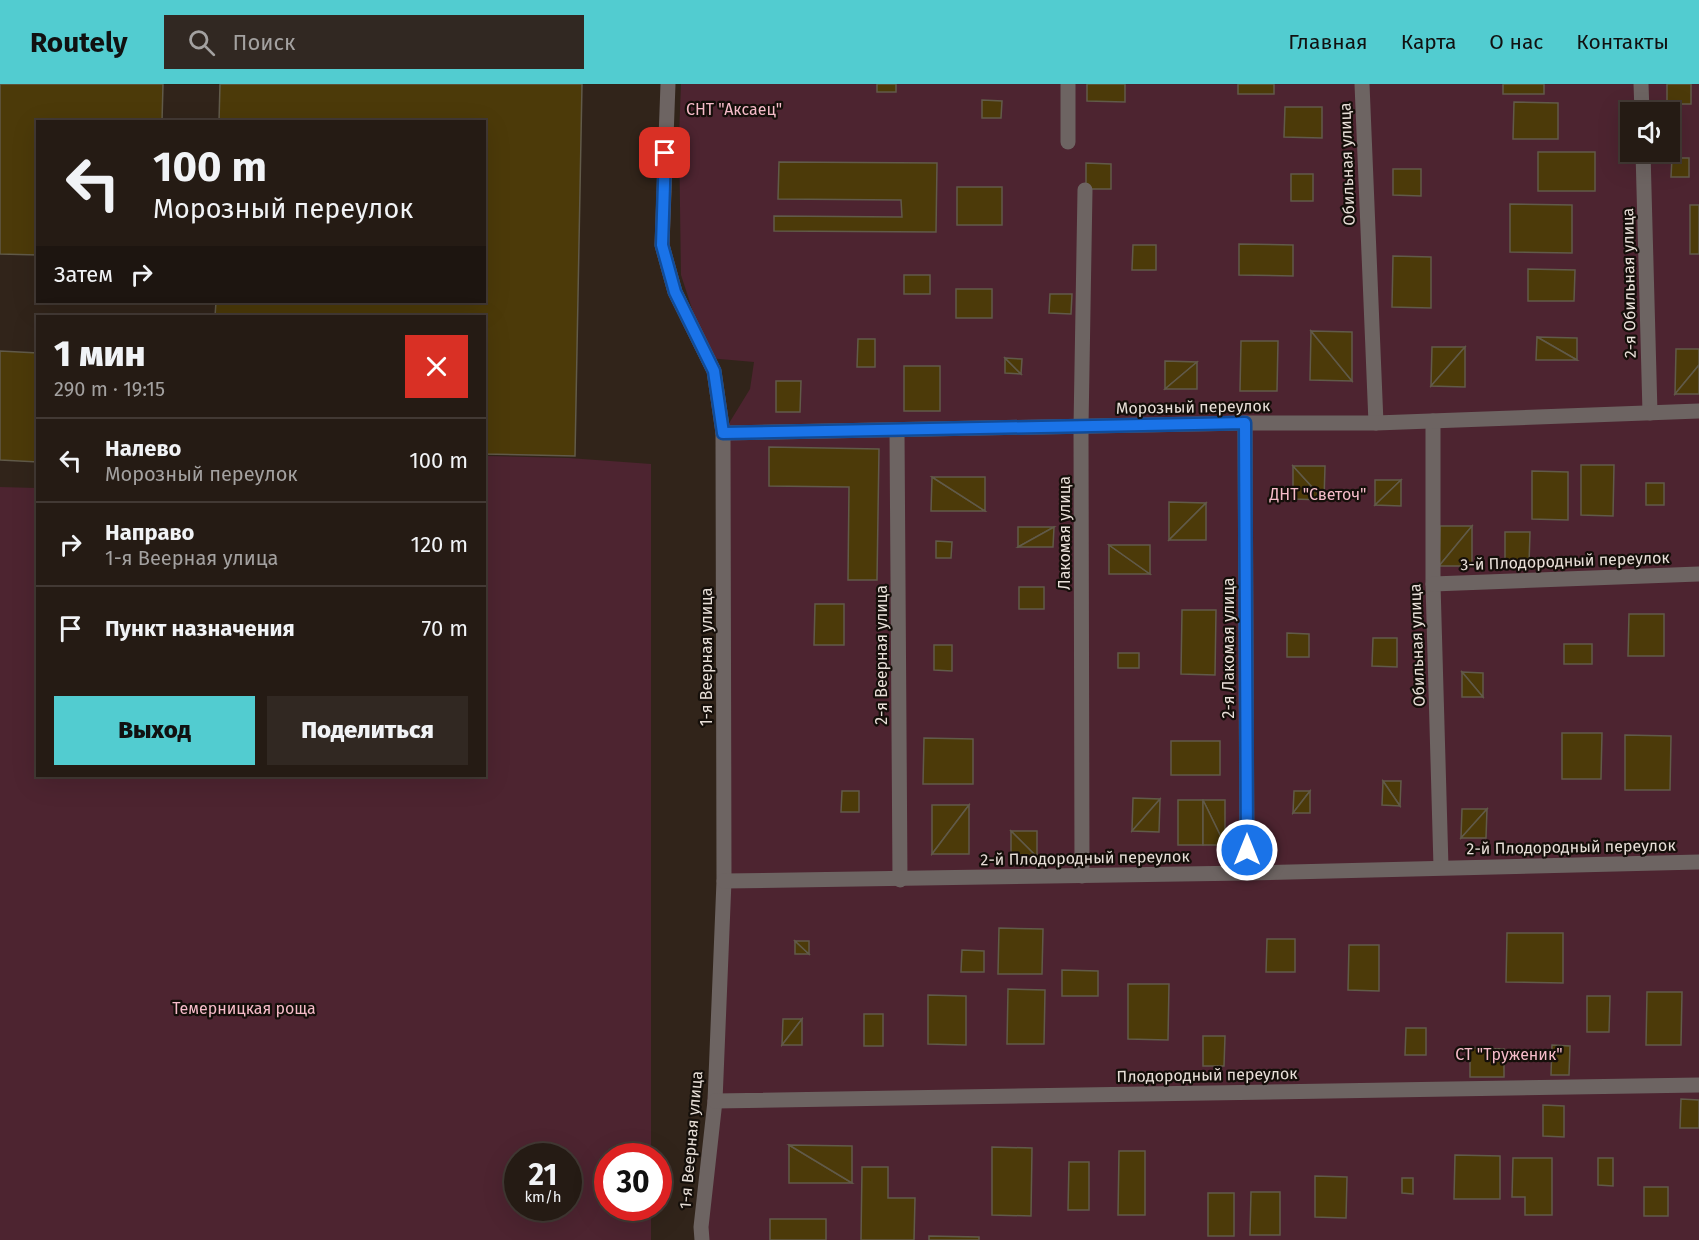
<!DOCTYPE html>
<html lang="ru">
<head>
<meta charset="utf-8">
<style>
	:root { --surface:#251b14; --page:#312822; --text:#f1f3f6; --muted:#a3a1a0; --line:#423934; --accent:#52ccd0 }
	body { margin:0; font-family:"Fira Sans",sans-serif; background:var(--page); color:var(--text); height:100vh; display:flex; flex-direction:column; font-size:22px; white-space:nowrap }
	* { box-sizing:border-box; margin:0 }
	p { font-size:20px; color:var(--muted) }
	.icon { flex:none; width:33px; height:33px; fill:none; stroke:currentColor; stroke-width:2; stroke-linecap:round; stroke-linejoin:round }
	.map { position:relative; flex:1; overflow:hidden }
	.panel { position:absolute; left:36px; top:231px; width:450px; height:462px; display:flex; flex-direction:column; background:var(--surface); border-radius:0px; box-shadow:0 6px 24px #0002,0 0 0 2px var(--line) }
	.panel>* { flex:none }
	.top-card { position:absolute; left:36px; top:36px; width:450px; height:183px; border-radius:0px; box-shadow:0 6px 24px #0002,0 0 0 2px var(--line); background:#251b14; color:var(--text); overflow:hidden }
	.tools { position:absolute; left:1620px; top:18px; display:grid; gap:12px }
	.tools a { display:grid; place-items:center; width:60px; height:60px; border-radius:0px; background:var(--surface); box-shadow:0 6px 24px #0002,0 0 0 2px var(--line); font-size:30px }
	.speed { position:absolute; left:504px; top:1059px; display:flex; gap:12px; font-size:30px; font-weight:700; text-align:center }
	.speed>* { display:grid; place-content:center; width:78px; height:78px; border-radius:50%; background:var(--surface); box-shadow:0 6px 24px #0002,0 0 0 2px var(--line); line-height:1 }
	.speed small { font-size:15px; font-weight:400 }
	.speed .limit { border:9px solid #d22; background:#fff; color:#111 }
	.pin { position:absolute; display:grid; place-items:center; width:51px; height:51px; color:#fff; margin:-26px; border-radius:12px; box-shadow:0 3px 9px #0006 }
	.me { position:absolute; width:66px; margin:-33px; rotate:0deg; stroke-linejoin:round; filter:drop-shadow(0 0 4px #0008) }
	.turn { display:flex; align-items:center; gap:21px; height:126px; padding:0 18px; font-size:27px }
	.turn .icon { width:78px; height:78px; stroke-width:2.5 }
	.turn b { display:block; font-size:42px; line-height:51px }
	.then { display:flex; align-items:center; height:57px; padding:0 18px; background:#0003; gap:12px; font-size:22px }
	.round { display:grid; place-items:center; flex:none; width:63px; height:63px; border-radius:0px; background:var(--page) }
	.headline { display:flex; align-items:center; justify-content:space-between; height:102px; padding:0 18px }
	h1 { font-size:36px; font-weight:800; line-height:45px }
	.button { display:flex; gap:12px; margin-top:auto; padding:12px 18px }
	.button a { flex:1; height:69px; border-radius:0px; background:var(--accent); color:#111; font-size:24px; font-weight:800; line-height:69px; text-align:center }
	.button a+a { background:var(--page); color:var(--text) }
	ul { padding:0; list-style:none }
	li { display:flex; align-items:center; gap:18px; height:84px; padding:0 18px; border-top:2px solid var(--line) }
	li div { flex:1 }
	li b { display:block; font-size:22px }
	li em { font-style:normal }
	header { display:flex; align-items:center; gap:36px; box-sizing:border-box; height:84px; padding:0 30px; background:var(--accent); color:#111 }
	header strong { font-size:28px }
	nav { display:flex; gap:33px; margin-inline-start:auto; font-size:21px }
	.search { width:420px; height:54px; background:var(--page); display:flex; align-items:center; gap:15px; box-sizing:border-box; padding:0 21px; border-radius:0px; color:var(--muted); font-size:22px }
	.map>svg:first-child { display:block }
	.green { fill:#4d2430; fill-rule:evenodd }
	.building { fill:#4c3a09; stroke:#615a49; stroke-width:1.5 }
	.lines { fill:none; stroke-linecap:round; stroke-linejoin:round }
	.minor { stroke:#6d6462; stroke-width:15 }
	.route-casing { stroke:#114b97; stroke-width:15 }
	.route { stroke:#1a73e8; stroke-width:10 }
	.labels { text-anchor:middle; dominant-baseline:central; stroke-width:4.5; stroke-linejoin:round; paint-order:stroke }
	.park-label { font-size:16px; fill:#f6bcc9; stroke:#150f0a }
	.street-label { font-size:16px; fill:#e8dfd8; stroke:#150f0a }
</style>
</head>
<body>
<header>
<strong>Routely</strong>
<div class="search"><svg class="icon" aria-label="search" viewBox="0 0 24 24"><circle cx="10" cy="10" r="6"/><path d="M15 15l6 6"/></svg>Поиск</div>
<nav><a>Главная</a><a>Карта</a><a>О нас</a><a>Контакты</a></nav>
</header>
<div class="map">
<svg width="1699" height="1156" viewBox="0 0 1699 1156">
	<rect width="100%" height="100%" fill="#31241a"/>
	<g class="green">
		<path d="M681,0H1699V1156H698L722,801L723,349L750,305L754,278L708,274L681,191L679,53ZM1630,28H1670V68H1630Z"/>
		<path d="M485,372L569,374L651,380V1072H608V1124H651V1156H0V403L37,404L38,692H484ZM518,1072H568V1124H518Z"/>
	</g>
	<g class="building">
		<polygon points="0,0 163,0 162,38 38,38 38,171 0,170"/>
		<polygon points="220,0 582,0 575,372 484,370 484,232 215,232 216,218 484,218 484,38 219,38"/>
		<rect x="877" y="0" width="19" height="8"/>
		<polygon points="1087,0 1125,0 1125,18 1087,17"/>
		<rect x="1238" y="0" width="36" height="10"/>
		<rect x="1503" y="0" width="41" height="10"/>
		<rect x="1667" y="0" width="24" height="20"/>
		<polygon points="982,16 1002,17 1001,34 982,34"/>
		<polygon points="1514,18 1558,19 1558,55 1513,55"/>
		<polygon points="1285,23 1322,23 1322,54 1284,53"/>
		<rect x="1538" y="68" width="57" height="39"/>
		<polygon points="1672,74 1689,74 1689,93 1671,93"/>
		<polygon points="779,78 937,79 936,148 774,147 774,132 902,133 901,116 778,115"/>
		<polygon points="1086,79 1111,80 1111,105 1086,105"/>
		<polygon points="1393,85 1421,85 1421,112 1393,111"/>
		<rect x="1291" y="90" width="22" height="27"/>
		<rect x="957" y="103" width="45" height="38"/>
		<polygon points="1510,120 1572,121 1572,169 1510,168"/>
		<rect x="1690" y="121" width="9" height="49"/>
		<polygon points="1239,160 1293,161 1293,192 1239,191"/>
		<polygon points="1133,161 1156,161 1156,186 1132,186"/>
		<polygon points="1393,172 1431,173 1431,224 1392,223"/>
		<polygon points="1528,185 1575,186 1574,217 1528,217"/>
		<rect x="904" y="191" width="26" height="19"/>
		<rect x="956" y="205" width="36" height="29"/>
		<polygon points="1050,210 1072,210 1071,230 1049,229"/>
		<polygon points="1311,247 1352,297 1310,296"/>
		<polygon points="1311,247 1352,248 1352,297"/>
		<polygon points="1537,253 1577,254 1577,276"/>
		<polygon points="1537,253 1577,276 1536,276"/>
		<polygon points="858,255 875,255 875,283 857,283"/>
		<polygon points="1241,257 1278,257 1277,307 1240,307"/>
		<polygon points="1432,263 1465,263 1431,302"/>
		<polygon points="1465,263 1465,303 1431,302"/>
		<polygon points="1676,265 1699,265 1699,281 1675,310"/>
		<polygon points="0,267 38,269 38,378 0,376"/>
		<polygon points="1005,274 1021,290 1005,289"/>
		<polygon points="1005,274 1022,275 1021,290"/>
		<polygon points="1165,277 1197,278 1165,305"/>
		<polygon points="1197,278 1197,305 1165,305"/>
		<polygon points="1699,281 1699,310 1675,310"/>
		<rect x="904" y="282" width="36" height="45"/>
		<polygon points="776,297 801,297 800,328 776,328"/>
		<polygon points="769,363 879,365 877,496 848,496 849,403 769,402"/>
		<polygon points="1581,381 1614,381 1613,432 1581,431"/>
		<polygon points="1293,382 1324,416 1293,415"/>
		<polygon points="1293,382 1325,382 1324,416"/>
		<polygon points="1532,387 1568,388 1568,436 1532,435"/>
		<polygon points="932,393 985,427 931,427"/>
		<polygon points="932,393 985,393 985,427"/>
		<polygon points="1375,396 1401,396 1375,421"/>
		<polygon points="1401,396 1401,422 1375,421"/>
		<rect x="1646" y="399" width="18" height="22"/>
		<polygon points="1169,418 1206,419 1169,456"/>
		<polygon points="1206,419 1206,456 1169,456"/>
		<polygon points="1440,442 1472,442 1439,482"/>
		<polygon points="1472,442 1472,482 1439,482"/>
		<polygon points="1018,443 1054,443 1018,463"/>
		<polygon points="1054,443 1053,463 1018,463"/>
		<polygon points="1505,448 1530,448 1529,480 1505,480"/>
		<polygon points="936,457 952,458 951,474 936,474"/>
		<polygon points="1109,461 1150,490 1109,490"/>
		<polygon points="1109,461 1150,461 1150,490"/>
		<rect x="1019" y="503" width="25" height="22"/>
		<polygon points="815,520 844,520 844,561 814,561"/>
		<polygon points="1182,526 1216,526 1215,591 1181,590"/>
		<polygon points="1629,530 1664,530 1664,572 1628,572"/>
		<polygon points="1287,549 1309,550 1309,573 1287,573"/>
		<polygon points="1373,554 1397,554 1397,583 1372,582"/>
		<rect x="1564" y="560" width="28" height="20"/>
		<polygon points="934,561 952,561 952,587 934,586"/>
		<rect x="1118" y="569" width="21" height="15"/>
		<polygon points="1462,588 1483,589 1483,613"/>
		<polygon points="1462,588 1483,613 1462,613"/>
		<polygon points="1562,649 1602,649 1601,695 1562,695"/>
		<polygon points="1625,651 1671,652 1670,706 1625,706"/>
		<polygon points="924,654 973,655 973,700 923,700"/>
		<rect x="1171" y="657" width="49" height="34"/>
		<polygon points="1383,697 1401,697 1400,722"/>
		<polygon points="1383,697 1400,722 1382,721"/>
		<polygon points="842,707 859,707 859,728 841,728"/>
		<polygon points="1294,707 1310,707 1293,729"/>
		<polygon points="1310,707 1310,729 1293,729"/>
		<polygon points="1133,714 1160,715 1132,747"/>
		<polygon points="1160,715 1159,748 1132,747"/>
		<rect x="1178" y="716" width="25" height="45"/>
		<polygon points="1203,716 1225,716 1225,761"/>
		<polygon points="1203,716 1225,761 1203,761"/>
		<polygon points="932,721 969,721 932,770"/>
		<polygon points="969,721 969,770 932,770"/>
		<polygon points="1462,725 1487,725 1461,754"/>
		<polygon points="1487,725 1486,754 1461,754"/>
		<polygon points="1011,747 1037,747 1037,773"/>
		<polygon points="1011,747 1037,773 1011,773"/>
		<polygon points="999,844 1043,845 1042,890 998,890"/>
		<polygon points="1507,849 1563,849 1563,899 1506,898"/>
		<polygon points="1267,855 1295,855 1295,888 1266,888"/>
		<polygon points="795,857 809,870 795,870"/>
		<polygon points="795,857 809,857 809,870"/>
		<polygon points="1349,861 1379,861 1379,907 1348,906"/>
		<polygon points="962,866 984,867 984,888 961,888"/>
		<polygon points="1062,886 1098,887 1098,912 1062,912"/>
		<polygon points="1128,900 1169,900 1168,956 1128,955"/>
		<polygon points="1008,905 1045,906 1044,960 1007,960"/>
		<polygon points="1647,908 1682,908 1681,961 1646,961"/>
		<polygon points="928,911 966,912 966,961 928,960"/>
		<polygon points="1587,912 1610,912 1609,948 1587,948"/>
		<rect x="864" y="930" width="19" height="32"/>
		<polygon points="783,935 802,935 782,961"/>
		<polygon points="802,935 802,961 782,961"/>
		<polygon points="1406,944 1426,944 1426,971 1405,971"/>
		<polygon points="1203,952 1225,952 1224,982 1203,982"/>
		<polygon points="1552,961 1570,962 1569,991 1551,991"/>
		<polygon points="1470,964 1504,965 1504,993 1470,993"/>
		<polygon points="1681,1015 1699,1016 1699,1044 1680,1044"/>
		<polygon points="1543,1021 1564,1022 1564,1053 1543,1052"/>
		<polygon points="789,1061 852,1099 789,1099"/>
		<polygon points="789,1061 852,1062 852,1099"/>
		<polygon points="992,1063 1032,1064 1031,1132 992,1131"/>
		<polygon points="1119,1067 1145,1067 1145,1131 1118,1131"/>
		<polygon points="1455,1071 1500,1072 1500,1115 1454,1115"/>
		<polygon points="1513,1074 1552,1074 1552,1131 1525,1131 1525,1113 1512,1113"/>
		<polygon points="1598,1074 1613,1074 1613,1102 1598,1101"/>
		<polygon points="1069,1078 1089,1078 1089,1126 1068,1126"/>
		<polygon points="862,1083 888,1083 888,1114 915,1114 914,1156 861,1156"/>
		<polygon points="1315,1092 1347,1093 1346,1134 1315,1133"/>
		<polygon points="1402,1094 1413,1094 1413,1110 1402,1109"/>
		<rect x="1644" y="1103" width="24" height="29"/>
		<polygon points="1251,1108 1280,1108 1280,1151 1250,1151"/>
		<rect x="1208" y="1109" width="26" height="43"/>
		<rect x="770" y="1135" width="56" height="21"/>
		<polygon points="929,1152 979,1153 979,1156 929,1156"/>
	</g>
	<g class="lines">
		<g class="minor">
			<polyline points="668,0 662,161 675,208 714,287 723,349 724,797 715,1017 701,1143 702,1156"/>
			<polyline points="1362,0 1376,339"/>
			<polyline points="1641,0 1642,28"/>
			<polyline points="1068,58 1068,0"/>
			<polyline points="1643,68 1650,329"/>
			<polyline points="1433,337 1433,500 1441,783"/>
			<polyline points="1245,339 1247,789"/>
			<polyline points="897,347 900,796"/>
			<polyline points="723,349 1245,339 1376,339 1699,327"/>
			<polyline points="1433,500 1699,490"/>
			<polyline points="1082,792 1081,343 1085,106"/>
			<polyline points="724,797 1247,789 1699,778"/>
			<polyline points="715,1017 1699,1001"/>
		</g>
	</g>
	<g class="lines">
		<g class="route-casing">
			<polyline id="route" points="665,69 662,161 675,208 714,287 723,349 1245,339 1247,766"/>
		</g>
		<use href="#route" class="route"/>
	</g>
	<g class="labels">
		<g class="park-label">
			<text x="734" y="25">СНТ "Аксаец"</text>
			<text x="1318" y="410">ДНТ "Светоч"</text>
			<text x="244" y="924">Темерницкая роща</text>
			<text x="1509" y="970">СТ "Труженик"</text>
		</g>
		<g class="street-label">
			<text transform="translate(1347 80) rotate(-92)">Обильная улица</text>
			<text transform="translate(1629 199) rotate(-91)">2-я Обильная улица</text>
			<text transform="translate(1193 323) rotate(-1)">Морозный переулок</text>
			<text transform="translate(1064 449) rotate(-90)">Лакомая улица</text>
			<text transform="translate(1565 477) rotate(-2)">3-й Плодородный переулок</text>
			<text transform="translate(1417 561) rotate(-92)">Обильная улица</text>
			<text transform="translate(1228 564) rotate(-90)">2-я Лакомая улица</text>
			<text transform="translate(881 571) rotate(-90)">2-я Веерная улица</text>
			<text transform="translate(706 573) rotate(-90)">1-я Веерная улица</text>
			<text transform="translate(1571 763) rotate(-1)">2-й Плодородный переулок</text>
			<text transform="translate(1085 774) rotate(-1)">2-й Плодородный переулок</text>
			<text transform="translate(1207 991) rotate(-1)">Плодородный переулок</text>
			<text transform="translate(691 1056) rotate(-85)">1-я Веерная улица</text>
		</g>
	</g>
</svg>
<div class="tools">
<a><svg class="icon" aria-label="sound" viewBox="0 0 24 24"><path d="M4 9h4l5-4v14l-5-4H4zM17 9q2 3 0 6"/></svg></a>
</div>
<div class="speed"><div>21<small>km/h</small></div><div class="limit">30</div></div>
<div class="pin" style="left:665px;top:69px;background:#d93025"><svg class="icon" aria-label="arrive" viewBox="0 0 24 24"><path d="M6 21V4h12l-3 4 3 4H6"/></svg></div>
<svg class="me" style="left:1247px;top:766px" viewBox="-20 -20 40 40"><circle r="17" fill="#1a73e8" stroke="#fff" stroke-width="3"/><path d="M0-11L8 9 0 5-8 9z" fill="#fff"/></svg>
<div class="top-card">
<div class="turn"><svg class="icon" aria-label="left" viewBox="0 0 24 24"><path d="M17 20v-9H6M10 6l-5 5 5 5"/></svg><div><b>100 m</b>Морозный переулок</div></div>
<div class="then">Затем<svg class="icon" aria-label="right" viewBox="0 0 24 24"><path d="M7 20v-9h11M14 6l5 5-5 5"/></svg></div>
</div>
<section class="panel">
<div class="headline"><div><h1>1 мин</h1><p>290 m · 19:15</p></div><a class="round" style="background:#d93025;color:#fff"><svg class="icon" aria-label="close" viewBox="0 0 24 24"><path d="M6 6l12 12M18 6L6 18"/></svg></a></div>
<ul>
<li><svg class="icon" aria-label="left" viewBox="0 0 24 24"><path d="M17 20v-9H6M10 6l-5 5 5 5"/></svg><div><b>Налево</b><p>Морозный переулок</p></div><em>100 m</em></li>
<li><svg class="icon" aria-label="right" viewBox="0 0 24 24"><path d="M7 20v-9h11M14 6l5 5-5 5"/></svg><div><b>Направо</b><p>1-я Веерная улица</p></div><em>120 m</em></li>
<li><svg class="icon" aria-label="arrive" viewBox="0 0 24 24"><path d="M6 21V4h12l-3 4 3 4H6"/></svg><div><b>Пункт назначения</b></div><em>70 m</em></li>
</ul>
<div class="button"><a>Выход</a><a>Поделиться</a></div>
</section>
</div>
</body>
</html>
